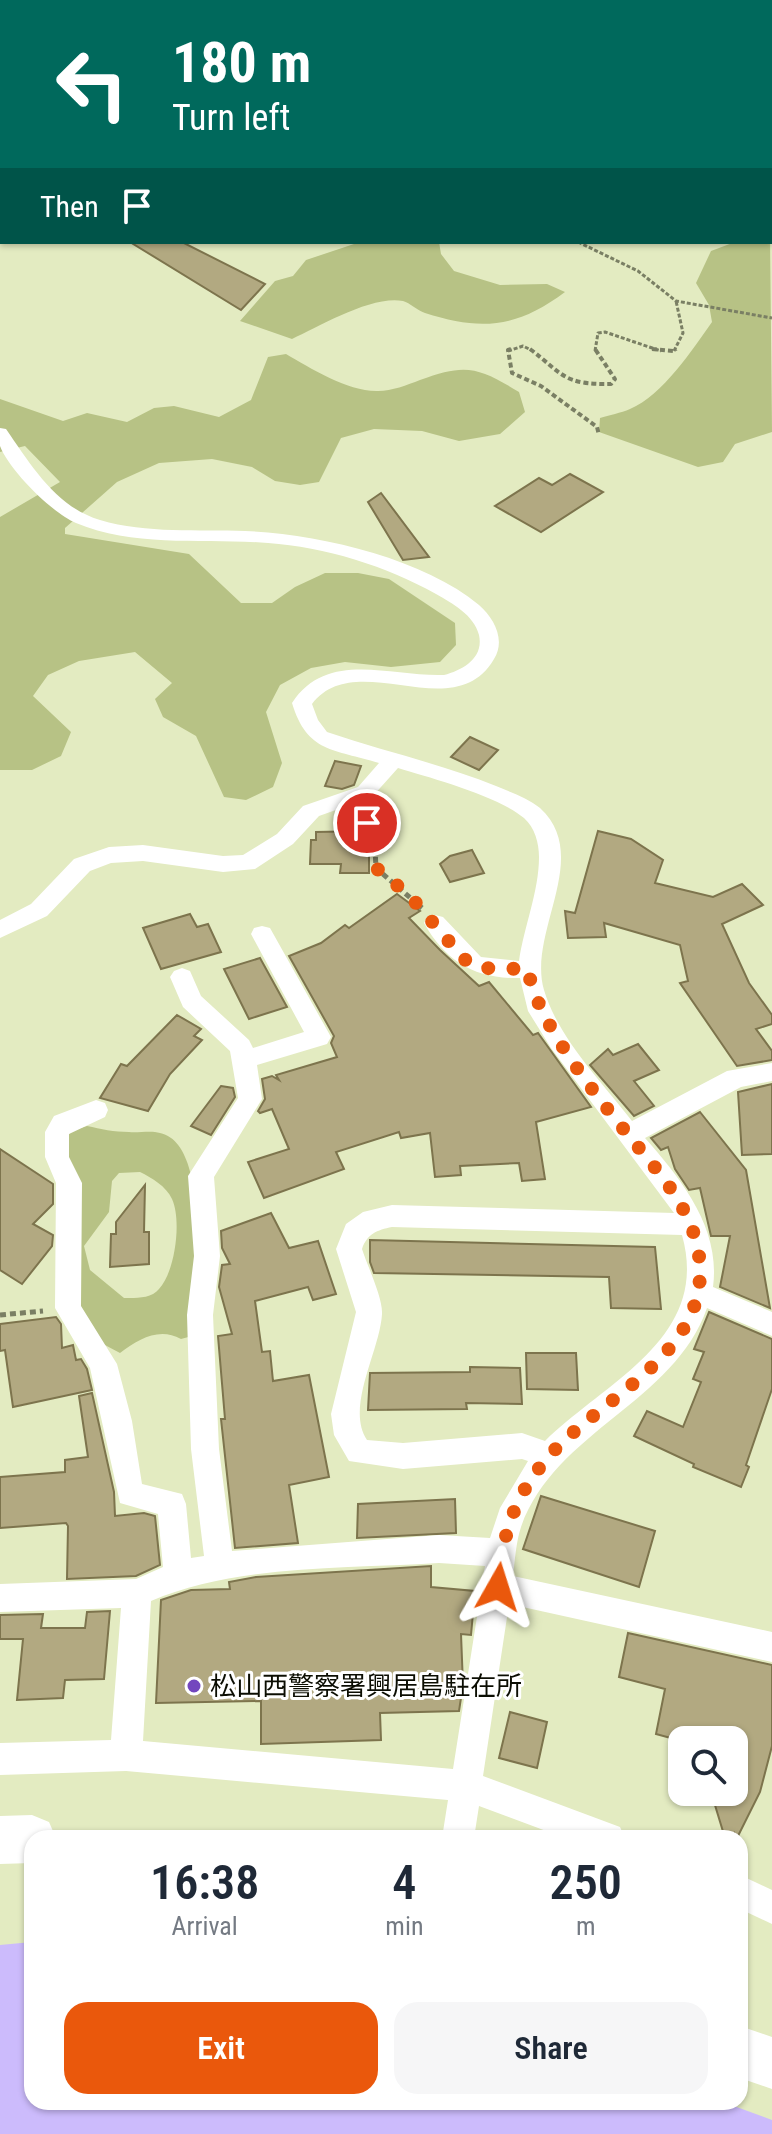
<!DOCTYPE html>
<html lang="en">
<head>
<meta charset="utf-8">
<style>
	:root { --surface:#fff; --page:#f6f6f7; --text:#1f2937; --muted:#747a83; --accent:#ea580c }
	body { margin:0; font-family:"Roboto Condensed","Noto Sans JP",sans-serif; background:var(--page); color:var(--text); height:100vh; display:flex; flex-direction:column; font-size:30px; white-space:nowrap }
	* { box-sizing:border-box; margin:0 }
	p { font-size:26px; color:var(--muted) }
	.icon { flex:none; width:44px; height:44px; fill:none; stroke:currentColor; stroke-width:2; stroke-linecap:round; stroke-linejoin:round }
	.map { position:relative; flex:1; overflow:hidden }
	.side { position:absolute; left:24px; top:1830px; width:724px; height:280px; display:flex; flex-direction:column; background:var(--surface); border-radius:24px; box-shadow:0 2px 6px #0004 }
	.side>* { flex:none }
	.hud { position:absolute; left:0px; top:0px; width:772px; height:244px; box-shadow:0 2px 6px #0004; background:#00695c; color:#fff; overflow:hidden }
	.fabs { position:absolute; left:668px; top:1726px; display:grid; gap:16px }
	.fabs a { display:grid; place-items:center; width:80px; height:80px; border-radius:16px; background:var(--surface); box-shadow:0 2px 6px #0004; font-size:40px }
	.pin { position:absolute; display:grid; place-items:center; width:68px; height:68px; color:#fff; margin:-34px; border:4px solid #fff; border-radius:50%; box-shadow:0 2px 8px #0007 }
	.me { position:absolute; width:88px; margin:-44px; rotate:6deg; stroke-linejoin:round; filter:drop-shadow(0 0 6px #0008) }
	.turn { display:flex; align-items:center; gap:28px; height:168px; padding:0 40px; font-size:36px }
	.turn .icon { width:104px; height:104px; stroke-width:2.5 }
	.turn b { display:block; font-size:56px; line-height:68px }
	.then { display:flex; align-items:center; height:76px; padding:0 40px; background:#0003; gap:16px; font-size:30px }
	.eta { display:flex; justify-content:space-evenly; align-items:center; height:136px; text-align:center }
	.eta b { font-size:48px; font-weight:600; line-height:56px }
	.cta { display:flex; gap:16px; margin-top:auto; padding:16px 40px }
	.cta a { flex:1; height:92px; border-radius:24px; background:var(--accent); color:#fff; font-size:32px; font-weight:600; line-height:92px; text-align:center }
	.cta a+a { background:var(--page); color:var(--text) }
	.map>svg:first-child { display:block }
	.green { fill:#b7c285; fill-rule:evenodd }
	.water { fill:#ccbbfc }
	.building { fill:#b2a981; stroke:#7d744d; stroke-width:2 }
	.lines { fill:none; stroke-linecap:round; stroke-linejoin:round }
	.path-far2 { stroke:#7a7f64; stroke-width:3; stroke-dasharray:4 2; stroke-linecap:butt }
	.path-far1 { stroke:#7a7f64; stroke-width:4; stroke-dasharray:5 3; stroke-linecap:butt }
	.path { stroke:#7a7f64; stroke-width:5; stroke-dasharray:6 4; stroke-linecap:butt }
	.minor { fill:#fff; fill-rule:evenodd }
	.secondary { fill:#fff; fill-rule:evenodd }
	.route { stroke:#ea580c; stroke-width:14; stroke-dasharray:0 25.2 }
	.poi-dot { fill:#7346be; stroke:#fff; stroke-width:3 }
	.labels { text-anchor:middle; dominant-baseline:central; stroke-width:6; stroke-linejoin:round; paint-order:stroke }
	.near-poi-label { font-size:26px; fill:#0b0d02; stroke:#fff; text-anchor:start }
</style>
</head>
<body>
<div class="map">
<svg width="772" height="2134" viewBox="0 0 772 2134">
	<rect width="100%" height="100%" fill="#e3ebc1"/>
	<g class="green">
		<path d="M770,236L772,432L735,444L723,462L698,467L599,432L600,418C609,415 621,413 630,409C663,395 692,350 712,322L709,305L696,283L711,251L735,242H770Z"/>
		<path d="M360,242H439L441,254L454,271L500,285L547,284L565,292C517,328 481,331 425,313C417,310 410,303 403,301C372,295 320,326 292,339L240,321L275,281L293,276L306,260Z"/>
		<path d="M286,354C310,368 349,392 378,391C392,391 407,385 420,380C466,363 478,367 519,392L525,412L500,434L459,441L422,431L374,429L341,438L319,482L300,485L275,481L252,467L212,459L159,463L117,482L65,528V534L189,554L241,603H272L295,587L325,573H358L389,579L455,623L456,645L440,662L391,667L345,662L311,668L280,685L266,712L282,763L273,787L246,800L224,797L196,736L163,717L155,699L172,683L135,652L79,661L48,675L33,696L71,732L61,756L32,770H0V517L60,482L25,446L0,452V399L63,421L87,413L127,422L154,408L174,406L219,417L251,400L268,357Z"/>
		<path d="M87,1126C101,1129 114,1132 129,1132C139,1133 151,1130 160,1133C213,1144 195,1296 192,1336L181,1339C159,1327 139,1339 120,1353L103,1344L77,1309V1188L64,1143L71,1131ZM140,1172C152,1178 166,1186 172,1199C182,1221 175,1272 159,1289C151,1299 135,1298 124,1298L90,1270L84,1246L109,1212L112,1181L119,1173Z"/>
	</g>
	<polygon class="water" points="32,1942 32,2102 723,2102 772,2120 772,2134 0,2134 0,1945"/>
	<g class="building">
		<polygon points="130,242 182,242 265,284 241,310"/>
		<polygon points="570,474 603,492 541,532 495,506 539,478 552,485"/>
		<polygon points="381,493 429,557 403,560 368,502"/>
		<polygon points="470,737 498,750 479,770 451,757"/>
		<polygon points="335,761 361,766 354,785 342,789 325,786"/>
		<polygon points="369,831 369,873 340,873 341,864 310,864 311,840 316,840 316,832"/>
		<polygon points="598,831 631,839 663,860 655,883 713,897 742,884 763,905 722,924 749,983 772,1015 772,1024 756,1029 772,1051 772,1060 737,1066 680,983 688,981 680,945 604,923 606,937 568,938 565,911 575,913"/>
		<polygon points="472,850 484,873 450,882 440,864 450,856"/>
		<polygon points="397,894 420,911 409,918 440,950 479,986 489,982 533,1035 538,1033 591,1107 536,1122 545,1179 522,1181 519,1163 460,1166 461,1175 435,1177 430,1133 401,1138 399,1132 336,1152 344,1169 264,1198 248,1162 289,1149 272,1109 260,1113 258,1111 265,1099 262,1079 272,1076 279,1080 276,1075 337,1057 331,1043 334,1036 289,956 321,943 345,925 349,928"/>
		<polygon points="190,914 197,927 208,924 221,952 161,969 143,928"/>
		<polygon points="260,958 287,1007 249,1019 224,969"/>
		<polygon points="177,1015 201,1029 194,1036 202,1040 170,1074 148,1111 100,1098 121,1064 127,1066"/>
		<polygon points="638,1044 659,1070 634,1081 654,1106 634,1116 590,1065 608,1049 613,1055"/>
		<polygon points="772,1084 772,1154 742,1155 738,1092"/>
		<polygon points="221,1086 233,1088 235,1097 211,1135 191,1126"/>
		<polygon points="700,1112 746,1170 770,1308 720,1287 730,1236 711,1236 700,1188 689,1190 675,1169 668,1147 661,1150 651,1138"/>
		<polygon points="0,1149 53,1184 53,1204 33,1224 53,1235 52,1246 22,1284 0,1270"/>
		<polygon points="145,1185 144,1232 149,1232 149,1264 110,1267 111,1234 116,1234 116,1222"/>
		<polygon points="271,1213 289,1248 318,1241 336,1294 313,1300 308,1287 255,1301 262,1352 270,1351 273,1381 309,1375 329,1477 289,1485 298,1543 235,1548 221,1419 225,1419 218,1336 232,1334 219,1287 222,1265 230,1264 222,1248 221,1231"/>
		<polygon points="370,1240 655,1247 661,1309 611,1308 609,1277 374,1273 370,1262"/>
		<polygon points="709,1312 772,1339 772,1389 746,1465 749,1467 741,1487 693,1467 694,1464 634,1436 647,1411 683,1427 701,1382 693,1379 704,1352 694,1349"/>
		<polygon points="56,1317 61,1324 62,1348 73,1345 76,1360 81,1359 87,1369 92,1390 13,1407 5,1350 0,1351 0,1324"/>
		<polygon points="526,1353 576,1353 578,1390 527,1389"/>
		<polygon points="470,1367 520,1368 522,1404 466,1403 467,1409 368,1410 370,1373 470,1372"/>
		<polygon points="92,1393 114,1492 115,1516 144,1513 155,1516 160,1565 136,1576 67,1579 68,1526 66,1523 0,1528 0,1477 65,1472 65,1460 88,1457 79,1396"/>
		<polygon points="541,1496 655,1531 639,1587 523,1549"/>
		<polygon points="455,1499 456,1533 357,1538 358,1504"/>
		<polygon points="431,1566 431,1587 475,1591 471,1635 461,1634 463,1685 459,1711 380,1713 381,1740 261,1744 261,1701 156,1703 161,1600 191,1590 230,1589 229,1582 256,1577"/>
		<polygon points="110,1611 104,1679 65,1680 63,1698 17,1700 23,1639 0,1639 0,1615 43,1614 41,1628 85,1628 87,1612"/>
		<polygon points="628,1633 772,1665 772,1746 760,1792 737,1838 734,1838 734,1833 725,1838 711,1792 734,1792 734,1740 678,1740 656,1734 665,1689 619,1677"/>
		<polygon points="510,1712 547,1722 537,1768 499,1758"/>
	</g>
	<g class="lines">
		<g class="path-far2">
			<polyline points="510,0 513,2"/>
			<polyline points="578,242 638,271 676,301 772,318"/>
			<polyline points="508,351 523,346 533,351"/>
			<polyline points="595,351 598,333 605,332 661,351"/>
			<polyline points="674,351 683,333 676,301"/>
		</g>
		<g class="path-far1">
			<polyline points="511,349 508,350 512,373 541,386 597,427 599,435"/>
			<path d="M530,349C563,374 563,385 611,384L615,379L595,349"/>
			<polyline points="652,349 674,351 676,349"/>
		</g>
		<g class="path">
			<polyline points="355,817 374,830 376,868 422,908"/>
			<polyline points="0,1315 43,1311"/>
		</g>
		<g class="minor">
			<rect x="0" y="32" width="2" height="8"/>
			<polygon points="2,224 2,234 0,235 0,225"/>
			<path d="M0,428L6,429C31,465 56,507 100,520C147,534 198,529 245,531C318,534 423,558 479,605C494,618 506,640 494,659C454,728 356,646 312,704L318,720L327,732C383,751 441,764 496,786C510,792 528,798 540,808C593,857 527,932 544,990C558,1038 602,1082 632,1121L727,1071L772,1063V1081L741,1087L645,1138C681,1179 721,1228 713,1287L772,1312V1336L707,1308C674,1403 555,1431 521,1527C516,1542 515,1560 513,1576L772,1632V1662L509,1604L483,1776L620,1827L625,1838H565L479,1806L474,1838H442L448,1800L126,1771L0,1775V1743L111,1740L121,1608L0,1612V1584L136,1579L163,1567L158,1514L120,1503L90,1368L55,1308L56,1183L45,1157V1132L54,1116L96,1100L105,1103L108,1110L105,1117L69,1134V1157L82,1183L81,1306L117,1364L132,1421L142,1484L182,1494L186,1504L191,1558L204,1556L191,1449L187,1315L194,1256L188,1176L238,1098L230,1051L183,1007L170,977L174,971L182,968L190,971L201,996L249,1040L253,1048L304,1032L251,934L254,928L262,926L270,928L331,1037L327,1044L257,1065L262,1099L214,1177L220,1256L213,1315L219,1449L232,1551L439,1535L490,1538L500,1508L528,1461L522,1459L403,1469L349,1461L334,1435L331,1414L356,1312L336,1249L346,1224L363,1212L392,1205L674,1213L551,1048L528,1011L520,978C475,979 446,962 424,923L427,917L435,915L443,917L481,957L519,961C524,926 539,892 539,857C539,843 535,828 524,818C498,796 431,778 398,768L372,797L319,816L293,844L255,869L223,872L143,861L111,863L90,871L47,916L0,938V920L31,904L74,859L109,847L143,845L223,856L243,855L277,834L303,806L358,787L379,763C334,749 307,753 292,703C327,649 391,677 444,675C463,670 484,658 479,635C474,615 452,603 436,594C386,566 325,547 268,543C205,538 136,548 76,523C52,513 9,470 0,446C0,441 0,433 0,428ZM392,1227L682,1235C711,1338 606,1381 545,1441L522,1433L403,1443L367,1440C345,1407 380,1351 382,1314C383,1298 367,1265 362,1249C367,1234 377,1230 392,1227ZM439,1563L485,1566L453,1769L143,1741L151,1601C236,1564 347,1569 439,1563Z"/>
			<polygon points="740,1875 772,1890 772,1924 740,1909"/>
		</g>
		<g class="secondary">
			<polygon points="32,1815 49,1822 56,1838 32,1838 32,1863 0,1864 0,1816"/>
			<polygon points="740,2026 772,2037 772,2089 740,2078"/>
		</g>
	</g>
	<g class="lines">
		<path class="route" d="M367,823L374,830L376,868L410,896L464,959L480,968L528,969C536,1022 599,1099 634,1142C662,1176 693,1211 699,1256C712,1352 604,1395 550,1455C513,1497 503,1533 498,1587"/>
	</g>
	<circle class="poi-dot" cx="194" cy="1686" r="8"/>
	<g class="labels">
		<g class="near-poi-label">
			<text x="210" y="1686">松山西警察署興居島駐在所</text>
		</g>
	</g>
</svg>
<div class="fabs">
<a><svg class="icon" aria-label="search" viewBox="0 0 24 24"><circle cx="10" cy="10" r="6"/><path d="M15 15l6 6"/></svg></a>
</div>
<div class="pin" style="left:367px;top:823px;background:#d93025"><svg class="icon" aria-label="arrive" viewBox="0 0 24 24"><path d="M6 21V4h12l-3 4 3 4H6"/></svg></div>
<svg class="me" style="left:498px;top:1587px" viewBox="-20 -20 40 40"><path d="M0-17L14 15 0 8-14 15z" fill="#ea580c" stroke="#fff" stroke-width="4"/></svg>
<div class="hud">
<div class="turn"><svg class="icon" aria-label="left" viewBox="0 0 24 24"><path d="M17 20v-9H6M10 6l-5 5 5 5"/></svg><div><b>180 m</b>Turn left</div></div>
<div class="then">Then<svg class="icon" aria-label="arrive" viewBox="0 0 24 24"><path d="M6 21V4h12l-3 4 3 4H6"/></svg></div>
</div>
<section class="side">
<div class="eta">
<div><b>16:38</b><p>Arrival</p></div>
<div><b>4</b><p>min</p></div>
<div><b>250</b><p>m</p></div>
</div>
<div class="cta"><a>Exit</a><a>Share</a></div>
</section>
</div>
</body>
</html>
